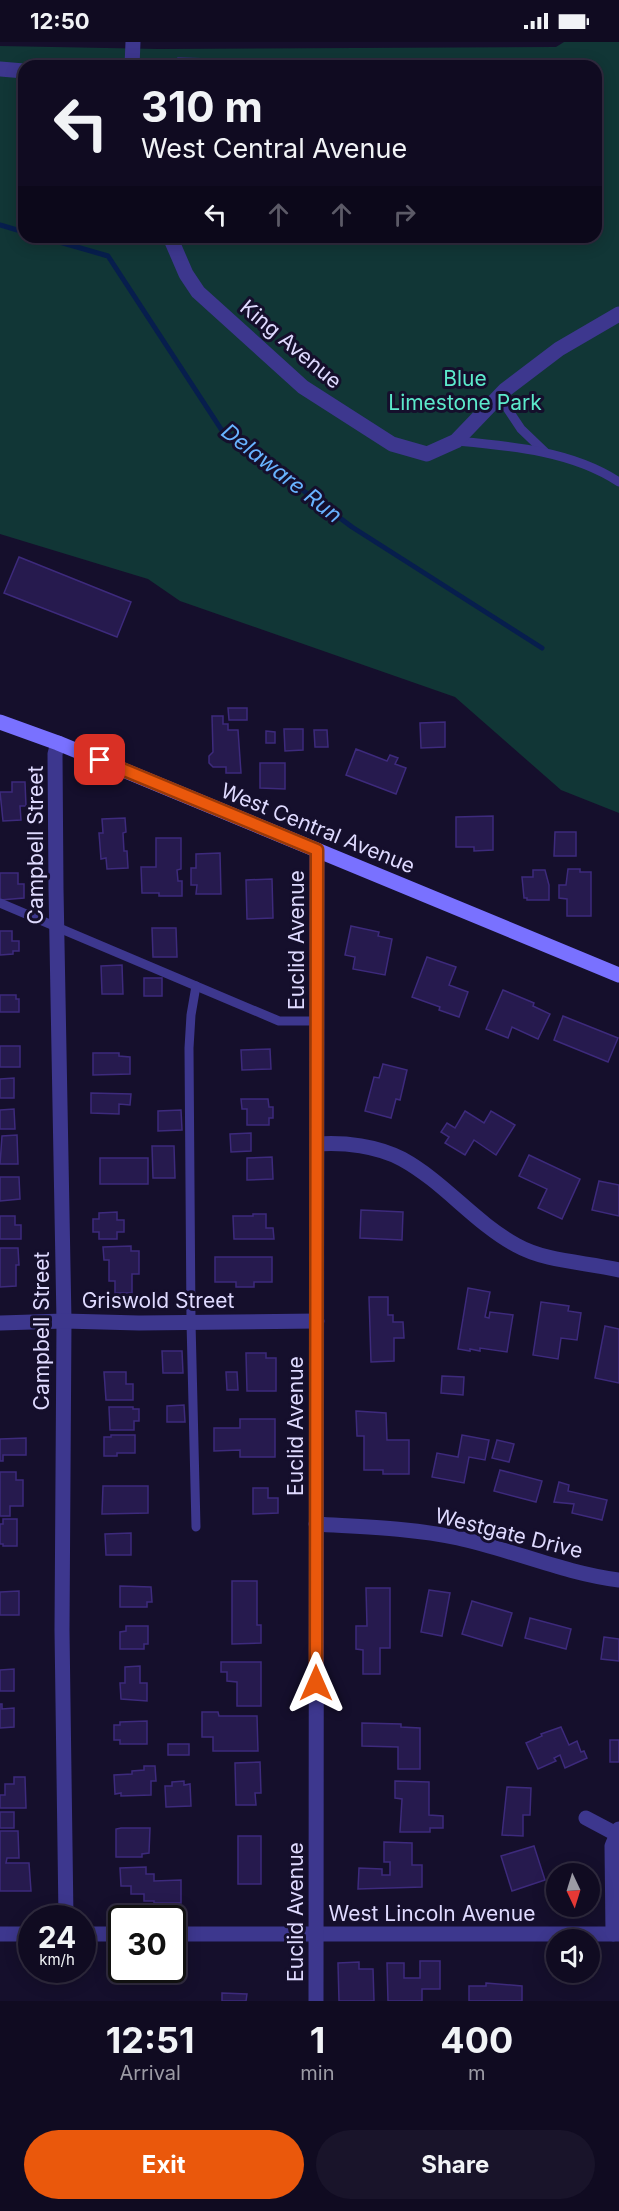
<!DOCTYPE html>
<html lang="en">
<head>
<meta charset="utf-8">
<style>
	:root { --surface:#100b21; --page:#19142a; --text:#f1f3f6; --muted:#9c9ba5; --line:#302b3f; --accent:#ea580c }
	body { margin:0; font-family:Inter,sans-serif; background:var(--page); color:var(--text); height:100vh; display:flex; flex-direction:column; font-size:22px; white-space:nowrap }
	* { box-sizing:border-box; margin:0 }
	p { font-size:20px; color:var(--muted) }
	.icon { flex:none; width:33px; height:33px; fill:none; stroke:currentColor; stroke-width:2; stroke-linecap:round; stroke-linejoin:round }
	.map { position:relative; height:1959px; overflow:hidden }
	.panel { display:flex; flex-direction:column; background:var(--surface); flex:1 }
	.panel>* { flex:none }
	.guide { position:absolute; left:18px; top:18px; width:584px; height:183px; border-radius:18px; box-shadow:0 3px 15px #0003,0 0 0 2px var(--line); background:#100b21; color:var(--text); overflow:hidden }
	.needle { width:39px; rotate:176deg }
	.fabs { position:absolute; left:546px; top:1821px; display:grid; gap:12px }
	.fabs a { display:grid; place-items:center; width:54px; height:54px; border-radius:50%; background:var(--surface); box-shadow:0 3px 15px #0003,0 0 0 2px var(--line); font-size:30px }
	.speed { position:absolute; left:18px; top:1863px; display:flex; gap:12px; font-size:30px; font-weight:700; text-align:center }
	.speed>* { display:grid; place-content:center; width:78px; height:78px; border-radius:50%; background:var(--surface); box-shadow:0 3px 15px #0003,0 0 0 2px var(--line); line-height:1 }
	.speed small { font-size:15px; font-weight:400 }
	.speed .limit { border:3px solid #111; border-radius:9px; background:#fff; color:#111 }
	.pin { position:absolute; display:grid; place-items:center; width:51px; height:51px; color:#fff; margin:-26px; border-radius:12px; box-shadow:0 3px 9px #0006 }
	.me { position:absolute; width:66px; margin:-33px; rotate:0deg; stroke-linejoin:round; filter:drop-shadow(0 0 4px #0008) }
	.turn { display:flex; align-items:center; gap:21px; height:126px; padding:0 24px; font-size:27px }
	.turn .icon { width:78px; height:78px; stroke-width:2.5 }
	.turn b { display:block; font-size:42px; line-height:51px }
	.lanes { display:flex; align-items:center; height:57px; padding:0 24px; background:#0003; justify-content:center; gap:30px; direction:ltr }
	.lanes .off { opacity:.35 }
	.eta { display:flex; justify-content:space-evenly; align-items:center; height:102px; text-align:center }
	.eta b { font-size:36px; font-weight:700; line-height:42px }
	.action { display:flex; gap:12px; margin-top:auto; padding:12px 24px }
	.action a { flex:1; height:69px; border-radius:36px; background:var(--accent); color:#fff; font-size:24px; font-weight:700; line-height:69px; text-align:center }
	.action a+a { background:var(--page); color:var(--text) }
	.status { display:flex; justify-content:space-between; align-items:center; height:42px; padding:0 30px; background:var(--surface); direction:ltr }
	.status svg { height:16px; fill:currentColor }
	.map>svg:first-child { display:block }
	.green { fill:#113636; fill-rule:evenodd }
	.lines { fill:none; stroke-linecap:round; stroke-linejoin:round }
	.stream { stroke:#071e4d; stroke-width:5 }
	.building { fill:#261a4e; stroke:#3d2a7c; stroke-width:1.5 }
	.service { stroke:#3d378e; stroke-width:9 }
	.minor { stroke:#3d378e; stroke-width:15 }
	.secondary { stroke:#7971ff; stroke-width:15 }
	.route-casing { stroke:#983908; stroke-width:15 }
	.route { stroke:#ea580c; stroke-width:10 }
	.labels { text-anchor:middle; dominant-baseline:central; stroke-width:6; stroke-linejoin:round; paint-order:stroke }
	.street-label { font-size:21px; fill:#dfdaff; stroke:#150f2c }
	.park-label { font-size:21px; fill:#5ce9cb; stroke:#150f2c }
	.water-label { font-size:22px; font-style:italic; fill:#68b3ff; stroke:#150f2c }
</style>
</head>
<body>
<div class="status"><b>12:50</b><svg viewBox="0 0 49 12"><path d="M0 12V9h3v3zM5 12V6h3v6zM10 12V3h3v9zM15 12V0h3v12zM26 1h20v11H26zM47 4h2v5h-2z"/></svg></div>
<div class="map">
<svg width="619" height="1959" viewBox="0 0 619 1959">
	<rect width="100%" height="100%" fill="#150f2c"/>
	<path class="green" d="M564,0H619V771L561,748L455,655L180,559L148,537L0,492V4L159,7L556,5ZM24,24H596V195H24Z"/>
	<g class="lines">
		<g class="stream">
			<polyline points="0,183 24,190"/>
			<polyline points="42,195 108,214 221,387 352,485 542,606"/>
		</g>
	</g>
	<g class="building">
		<polygon points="178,16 209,17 209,24 178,24"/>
		<polygon points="19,515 131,560 117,595 4,551"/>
		<polygon points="228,666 247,666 247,678 229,678"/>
		<polygon points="212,674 223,674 223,682 228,682 228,688 238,688 241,731 226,731 226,725 213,725 209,721 209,714 213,710"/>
		<polygon points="445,680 445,705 421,706 420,681"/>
		<polygon points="284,687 303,687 303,708 285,709"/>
		<polygon points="314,688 327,688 328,705 315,705"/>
		<polygon points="266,689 275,690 275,701 266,701"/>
		<polygon points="356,707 387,719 390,713 398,716 395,722 406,726 396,752 346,733"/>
		<polygon points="260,721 285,721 285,747 260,746"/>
		<polygon points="12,740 25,740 26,764 20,764 21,778 3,779 0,750 12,750"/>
		<polygon points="493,774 493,808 474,809 474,805 456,805 456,775"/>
		<polygon points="125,776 126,790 123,791 124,809 127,809 128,826 107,827 106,816 101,817 99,791 103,791 102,777"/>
		<polygon points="555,790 576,790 576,814 554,814"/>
		<polygon points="156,796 181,796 181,827 177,828 178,839 182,839 182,854 159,854 159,851 142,851 141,825 156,825"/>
		<polygon points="220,811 221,852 196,852 197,843 191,843 191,826 196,826 196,812"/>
		<polygon points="568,827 580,827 580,830 591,830 591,874 567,874 567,857 559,856 559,843 566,843"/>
		<polygon points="533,828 545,828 549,843 549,858 527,858 527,856 524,856 522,835 533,835"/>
		<polygon points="0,831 18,831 18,842 24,842 24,856 0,858"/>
		<polygon points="272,837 273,876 247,877 246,838"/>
		<polygon points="351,884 379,890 378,894 392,897 385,933 353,927 355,915 345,913"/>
		<polygon points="152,886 176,886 177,915 153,915"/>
		<polygon points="0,889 12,889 12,899 19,899 19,909 13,909 13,912 0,913"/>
		<polygon points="427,915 456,925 449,943 468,950 459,975 439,968 440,965 412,955"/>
		<polygon points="122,923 123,952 102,952 101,924"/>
		<rect x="144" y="936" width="18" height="18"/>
		<polygon points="503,948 534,961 533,964 550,972 538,997 512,985 508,996 486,987"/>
		<polygon points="0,953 16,953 16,957 19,957 19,970 0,970"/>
		<polygon points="563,974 618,996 608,1020 554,998"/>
		<rect x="0" y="1004" width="20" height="21"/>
		<polygon points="270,1007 271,1027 242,1028 241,1008"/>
		<polygon points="93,1011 119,1011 119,1014 130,1015 130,1032 93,1033"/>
		<polygon points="383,1022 407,1028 400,1058 396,1057 391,1076 365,1069 374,1035 379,1036"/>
		<polygon points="14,1036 14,1056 0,1056 0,1037"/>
		<polygon points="91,1051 131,1052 130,1063 119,1062 119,1072 91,1071"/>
		<polygon points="241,1057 268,1057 269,1065 273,1065 273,1076 269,1076 269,1083 247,1083 247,1067 242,1067"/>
		<polygon points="14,1067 15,1087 0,1087 0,1068"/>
		<polygon points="181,1068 182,1088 158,1089 158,1069"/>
		<polygon points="465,1069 484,1081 491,1069 515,1083 496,1113 474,1098 465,1113 445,1101 449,1095 441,1090 447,1081 455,1086"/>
		<polygon points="251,1091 251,1109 231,1110 230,1092"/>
		<polygon points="17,1093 18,1122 0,1122 2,1094"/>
		<polygon points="152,1104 174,1104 175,1136 153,1136"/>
		<polygon points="529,1113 580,1137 562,1177 538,1166 547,1147 519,1134"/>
		<polygon points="272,1115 273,1137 247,1138 247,1116"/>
		<rect x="100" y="1116" width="48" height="26"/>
		<polygon points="0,1135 19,1135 20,1157 0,1159"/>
		<polygon points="599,1139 619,1143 619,1174 592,1168"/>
		<polygon points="361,1168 403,1170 402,1198 360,1196"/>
		<polygon points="117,1170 117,1178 124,1178 124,1190 117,1190 117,1197 99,1197 99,1190 93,1190 93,1177 99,1177 99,1171"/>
		<polygon points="253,1172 266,1172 266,1186 273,1186 274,1197 234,1197 233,1174 253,1174"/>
		<polygon points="0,1174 15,1174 15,1183 21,1183 21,1197 0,1197"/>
		<polygon points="131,1204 131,1209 139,1209 139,1232 132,1232 132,1251 115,1251 115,1239 109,1239 109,1218 104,1218 103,1205"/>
		<polygon points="0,1206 18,1206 19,1223 16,1223 16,1244 0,1245"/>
		<polygon points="215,1215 272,1215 272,1240 254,1240 254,1245 236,1245 236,1240 215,1240"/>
		<polygon points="468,1246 490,1250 485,1275 489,1276 490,1270 513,1273 507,1310 480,1306 480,1309 470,1307 470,1309 458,1307"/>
		<polygon points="369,1255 388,1255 388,1273 393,1273 393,1280 403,1280 404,1296 394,1296 394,1319 371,1320"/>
		<polygon points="541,1260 569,1264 568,1269 581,1271 577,1298 561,1296 558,1317 533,1313"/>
		<polygon points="605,1284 619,1287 619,1341 595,1336"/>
		<polygon points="162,1309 182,1309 183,1331 163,1331"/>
		<polygon points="246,1311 266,1311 266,1316 276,1316 276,1349 247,1349"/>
		<polygon points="104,1330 126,1330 126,1342 133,1342 133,1358 106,1358"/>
		<polygon points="226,1330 237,1330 238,1348 227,1348"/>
		<polygon points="442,1334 464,1335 463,1353 441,1351"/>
		<polygon points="184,1363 185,1380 167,1380 167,1364"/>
		<polygon points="109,1365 133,1365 133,1367 139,1367 139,1379 134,1379 134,1388 110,1388"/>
		<polygon points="356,1369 386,1371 387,1398 409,1398 409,1432 383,1432 383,1428 364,1428 364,1394 357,1394"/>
		<polygon points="240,1377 275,1377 275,1415 240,1415 240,1408 214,1409 214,1386 240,1386"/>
		<polygon points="111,1393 135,1393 135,1411 117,1411 117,1414 104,1414 104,1395 111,1395"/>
		<polygon points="462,1393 489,1398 485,1418 469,1415 464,1441 432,1435 437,1411 458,1415"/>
		<polygon points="26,1396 26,1413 3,1413 3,1419 0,1419 0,1397"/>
		<polygon points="497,1398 514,1402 509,1420 492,1416"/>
		<polygon points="500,1428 542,1439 536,1460 494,1449"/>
		<polygon points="0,1430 16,1430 16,1438 23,1438 23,1464 10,1464 10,1474 0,1474"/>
		<polygon points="559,1440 569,1443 568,1449 607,1458 602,1478 572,1471 574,1462 554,1460"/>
		<polygon points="103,1444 148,1444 148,1471 102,1472"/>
		<polygon points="253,1446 268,1446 268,1456 278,1456 278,1471 253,1472"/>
		<polygon points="3,1477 17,1477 17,1504 3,1504 3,1502 0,1502 0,1482 3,1482"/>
		<polygon points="131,1491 131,1513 106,1513 105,1492"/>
		<polygon points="232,1539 257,1539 257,1583 261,1583 261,1601 232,1602"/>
		<polygon points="120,1544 151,1545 152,1560 147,1560 147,1565 120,1565"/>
		<polygon points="366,1546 390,1546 390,1606 380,1606 380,1632 363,1632 363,1608 356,1607 356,1584 367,1584"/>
		<polygon points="429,1548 450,1551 442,1594 421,1590"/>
		<polygon points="19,1549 19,1573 0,1573 0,1550"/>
		<polygon points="472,1559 512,1571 502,1604 462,1592"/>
		<polygon points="530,1576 571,1587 566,1607 525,1596"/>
		<polygon points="126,1584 148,1584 148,1602 144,1602 144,1607 120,1607 120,1590 126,1589"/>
		<polygon points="604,1595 619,1597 619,1619 601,1617"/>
		<polygon points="221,1620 261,1620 261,1664 237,1664 237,1640 227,1639 227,1630 221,1630"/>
		<polygon points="140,1624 140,1641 147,1641 147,1659 121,1657 120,1641 125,1641 125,1625"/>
		<polygon points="14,1627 14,1649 0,1649 0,1628"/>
		<polygon points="0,1662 2,1662 2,1667 14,1666 14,1685 0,1686"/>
		<polygon points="202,1670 218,1670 219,1674 257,1674 258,1709 213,1709 213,1695 202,1695"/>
		<polygon points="147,1679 147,1702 120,1702 120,1698 114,1698 114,1683 120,1683 120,1680"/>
		<polygon points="362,1681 401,1682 401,1685 420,1686 420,1727 398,1727 398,1705 362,1704"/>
		<polygon points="561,1685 569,1703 577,1699 581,1710 584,1709 587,1716 565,1726 560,1713 554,1716 556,1719 538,1727 526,1701 542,1694 541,1692"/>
		<rect x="610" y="1698" width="9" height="22"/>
		<rect x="168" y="1702" width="21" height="11"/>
		<polygon points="260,1720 261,1751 255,1751 256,1763 236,1763 235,1721"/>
		<polygon points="144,1724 155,1724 156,1739 151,1739 151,1753 121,1754 121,1751 115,1752 114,1733 132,1732 132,1729 144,1728"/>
		<polygon points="14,1735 25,1735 26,1766 0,1766 0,1753 5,1753 5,1742 14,1742"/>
		<polygon points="184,1739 184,1743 190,1742 191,1764 166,1765 165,1744 172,1744 172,1740"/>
		<polygon points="395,1739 429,1740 429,1773 443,1774 443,1786 430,1786 430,1790 400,1790 402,1757 395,1756"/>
		<polygon points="507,1745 531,1746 530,1773 523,1773 523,1794 502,1793"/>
		<rect x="0" y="1770" width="14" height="16"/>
		<polygon points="121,1786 150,1786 149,1811 142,1812 142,1815 116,1815 116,1787"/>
		<polygon points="0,1789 18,1789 19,1816 7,1816 6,1821 29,1821 31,1849 0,1849"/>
		<rect x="238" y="1794" width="23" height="48"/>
		<polygon points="384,1800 412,1801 412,1823 422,1823 422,1845 358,1847 359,1826 382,1827 382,1833 390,1833 390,1820 384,1820"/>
		<polygon points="534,1804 545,1838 512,1849 501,1814"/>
		<polygon points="146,1825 146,1832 154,1832 154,1839 181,1838 181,1861 154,1861 154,1859 144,1859 144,1852 131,1852 131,1844 121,1844 120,1826"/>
		<polygon points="420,1919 440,1919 440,1947 422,1947 422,1959 388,1959 387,1921 404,1921 404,1936 420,1936"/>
		<polygon points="359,1920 359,1927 373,1927 374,1959 339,1959 338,1921"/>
		<polygon points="486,1941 522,1944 522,1959 469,1959 469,1944 486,1944"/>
		<polygon points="222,1951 247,1952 246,1959 222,1959"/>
	</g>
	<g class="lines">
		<g class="service">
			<polyline points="499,354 521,387 545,410"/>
			<path d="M456,399C511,404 572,409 619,440"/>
			<polyline points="0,861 279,979 317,979"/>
			<polyline points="196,1485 191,1280 189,1006 191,973 196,944"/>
		</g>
		<g class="minor">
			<polyline points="132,24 133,0"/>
			<polyline points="0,27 24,29"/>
			<polyline points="170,195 186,232 198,250 303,345 392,402 427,412 456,399 505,348 559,307 619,272"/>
			<polyline points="58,701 55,712 56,847 64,1279 62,1588 66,1876"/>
			<path d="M317,1102C345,1100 377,1104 402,1117C444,1140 474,1180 516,1203C546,1220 586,1220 619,1228"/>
			<polyline points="0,1281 64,1279 139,1281 317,1279"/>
			<path d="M316,1482C364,1485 412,1486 458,1496C513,1508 564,1531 619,1538"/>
			<polyline points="586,1776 616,1792"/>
			<polyline points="0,1892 32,1892"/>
			<polyline points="82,1892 122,1892"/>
			<polyline points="172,1892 619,1892"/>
			<polyline points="613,1892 612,1804 619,1787"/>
			<polyline points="316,1959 317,808"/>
		</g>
		<polyline class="secondary" points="0,680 58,701 619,933"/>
	</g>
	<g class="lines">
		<g class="route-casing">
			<polyline id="route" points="100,718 317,808 316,1641"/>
		</g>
		<use href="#route" class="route"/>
	</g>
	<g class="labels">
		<g class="street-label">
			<text transform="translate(291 302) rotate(40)">King Avenue</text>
			<text transform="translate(318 786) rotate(22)">West Central Avenue</text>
			<text transform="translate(35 803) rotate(-90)">Campbell Street</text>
			<text transform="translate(296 898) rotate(-90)">Euclid Avenue</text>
			<text x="158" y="1258">Griswold Street</text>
			<text transform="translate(41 1289) rotate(-90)">Campbell Street</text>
			<text transform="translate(295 1384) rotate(-90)">Euclid Avenue</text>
			<text transform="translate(509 1491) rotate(14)">Westgate Drive</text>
			<text transform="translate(295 1870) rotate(-90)">Euclid Avenue</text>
			<text x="432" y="1871">West Lincoln Avenue</text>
		</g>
		<g class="park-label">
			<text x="465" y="336">Blue<tspan x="465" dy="24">Limestone Park</tspan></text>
		</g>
		<g class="water-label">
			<text transform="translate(282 431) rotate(38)">Delaware Run</text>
		</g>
	</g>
</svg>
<div class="fabs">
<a><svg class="needle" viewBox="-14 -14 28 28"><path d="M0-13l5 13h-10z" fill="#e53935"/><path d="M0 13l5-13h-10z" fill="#9c9ba5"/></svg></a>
<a><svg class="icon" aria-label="sound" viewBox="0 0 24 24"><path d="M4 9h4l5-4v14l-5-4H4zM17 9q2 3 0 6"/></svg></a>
</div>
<div class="speed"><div>24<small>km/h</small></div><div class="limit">30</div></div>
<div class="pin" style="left:100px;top:718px;background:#d93025"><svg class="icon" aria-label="arrive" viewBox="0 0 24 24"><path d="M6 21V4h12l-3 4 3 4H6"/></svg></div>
<svg class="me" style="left:316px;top:1641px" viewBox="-20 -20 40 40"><path d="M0-17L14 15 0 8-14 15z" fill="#ea580c" stroke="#fff" stroke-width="4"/></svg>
<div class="guide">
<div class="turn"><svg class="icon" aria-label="left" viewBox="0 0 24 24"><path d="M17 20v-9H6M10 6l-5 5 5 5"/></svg><div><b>310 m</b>West Central Avenue</div></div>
<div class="lanes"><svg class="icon" aria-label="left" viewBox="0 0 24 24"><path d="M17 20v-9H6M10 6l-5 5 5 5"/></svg><svg class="icon off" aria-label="ahead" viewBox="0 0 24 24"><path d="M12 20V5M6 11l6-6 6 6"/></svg><svg class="icon off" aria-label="ahead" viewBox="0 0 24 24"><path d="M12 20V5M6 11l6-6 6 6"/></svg><svg class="icon off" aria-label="right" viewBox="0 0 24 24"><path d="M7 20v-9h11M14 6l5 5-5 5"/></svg></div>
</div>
</div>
<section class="panel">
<div class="eta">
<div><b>12:51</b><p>Arrival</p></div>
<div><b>1</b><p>min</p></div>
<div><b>400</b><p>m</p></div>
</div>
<div class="action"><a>Exit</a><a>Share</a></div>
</section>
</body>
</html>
